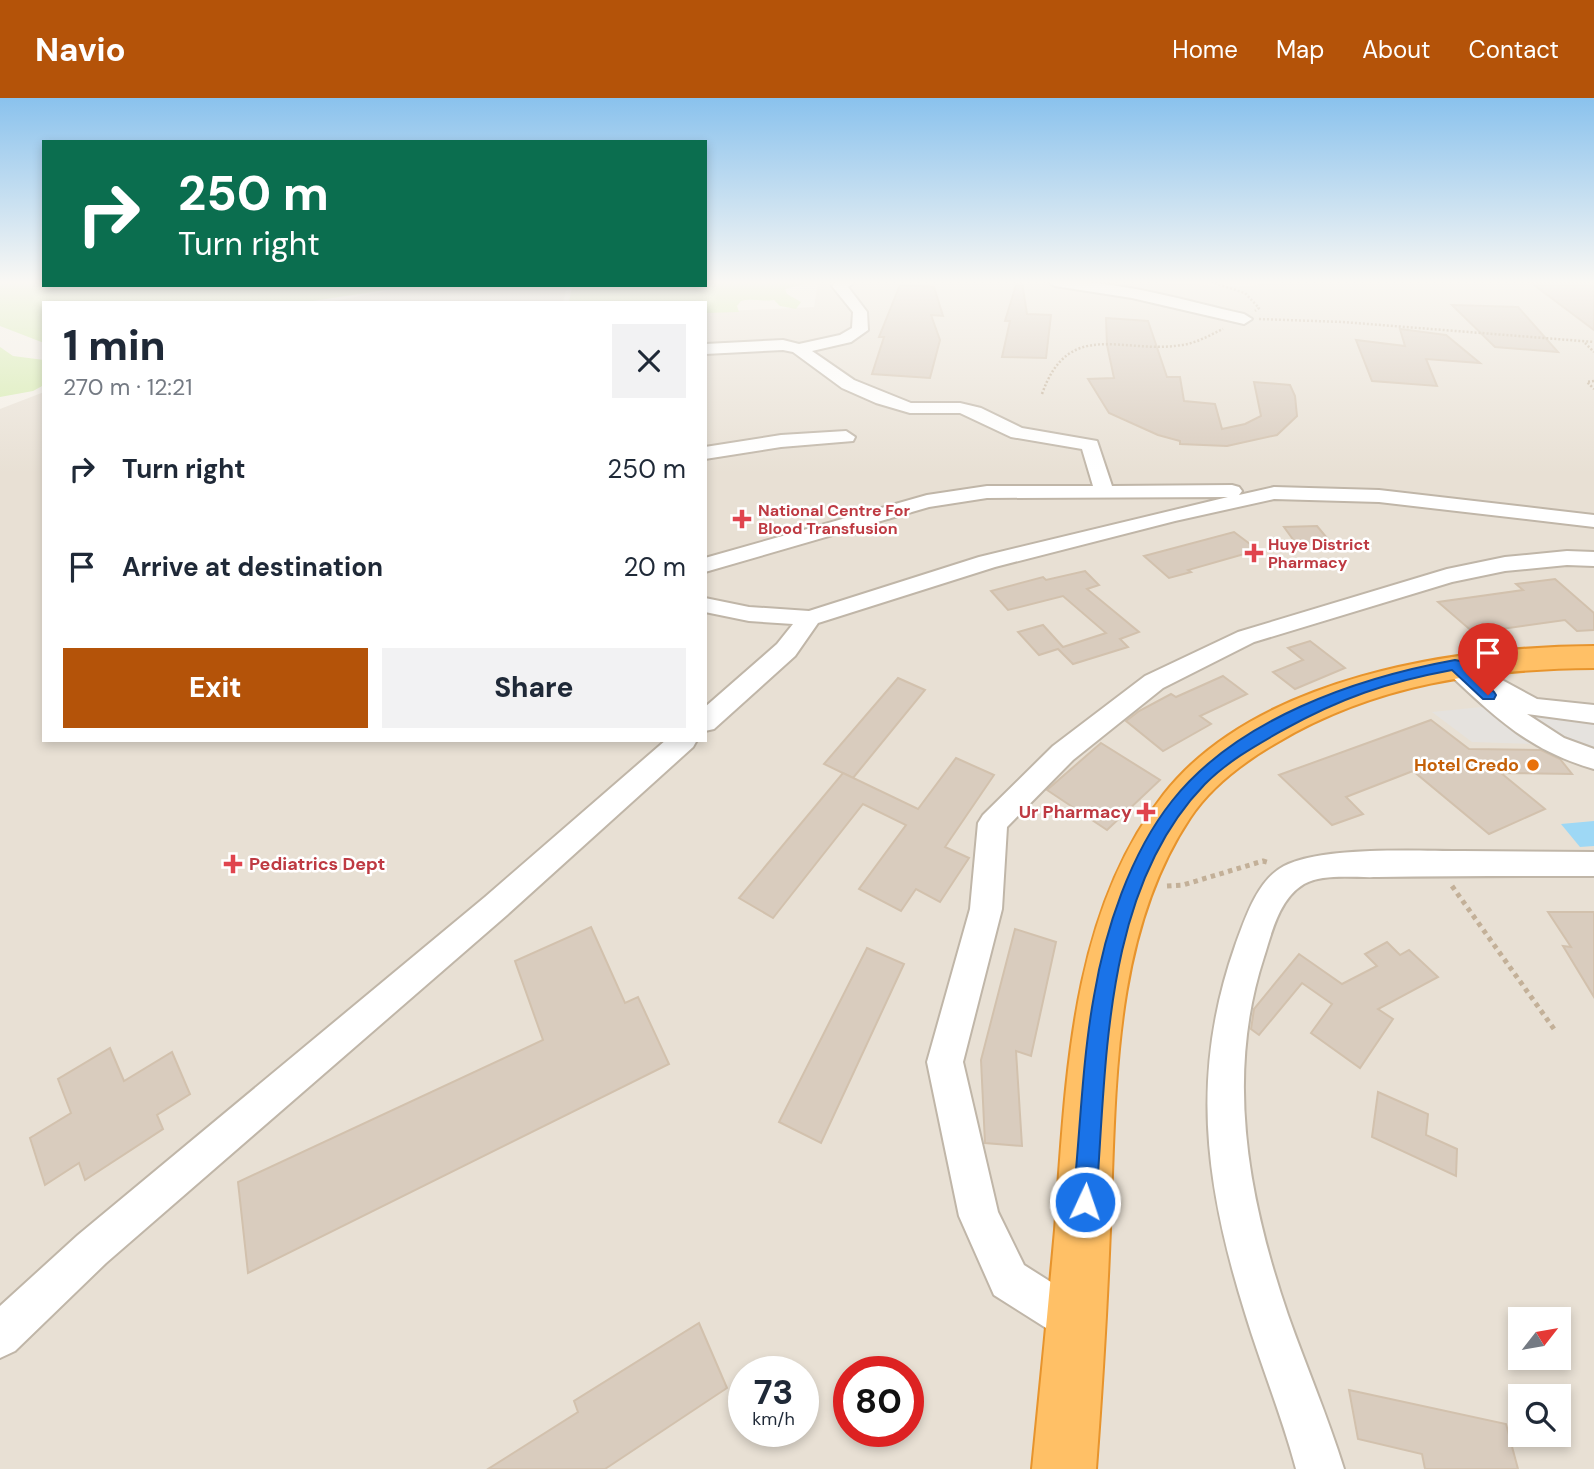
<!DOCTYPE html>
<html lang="en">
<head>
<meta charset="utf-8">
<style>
	:root { --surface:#fff; --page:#f2f2f3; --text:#1f2937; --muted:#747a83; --accent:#b45309 }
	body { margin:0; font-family:"DM Sans",sans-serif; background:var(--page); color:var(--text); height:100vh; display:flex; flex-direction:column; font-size:26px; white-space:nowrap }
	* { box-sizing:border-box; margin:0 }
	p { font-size:23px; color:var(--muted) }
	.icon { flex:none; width:38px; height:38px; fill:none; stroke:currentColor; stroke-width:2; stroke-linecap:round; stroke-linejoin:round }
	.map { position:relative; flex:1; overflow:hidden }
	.sheet { position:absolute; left:42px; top:203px; width:665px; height:441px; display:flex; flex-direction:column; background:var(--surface); border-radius:0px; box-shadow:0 4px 10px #0003 }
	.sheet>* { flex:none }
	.top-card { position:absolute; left:42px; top:42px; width:665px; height:147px; border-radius:0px; box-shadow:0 4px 10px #0003; background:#0b6e4f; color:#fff; overflow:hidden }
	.needle { width:46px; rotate:59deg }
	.controls { position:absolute; left:1508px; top:1209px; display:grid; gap:14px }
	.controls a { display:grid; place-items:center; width:63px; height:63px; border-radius:0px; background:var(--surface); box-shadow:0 4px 10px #0003; font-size:35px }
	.speed { position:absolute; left:728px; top:1258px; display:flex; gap:14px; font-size:35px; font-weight:700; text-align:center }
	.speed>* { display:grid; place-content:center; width:91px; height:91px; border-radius:50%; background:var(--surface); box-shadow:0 4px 10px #0003; line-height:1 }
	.speed small { font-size:18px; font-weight:400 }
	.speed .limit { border:10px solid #d22; background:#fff; color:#111 }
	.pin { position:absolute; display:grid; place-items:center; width:60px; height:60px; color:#fff; margin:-72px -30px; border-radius:50% 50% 50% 0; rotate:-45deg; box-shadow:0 0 7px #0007 }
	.pin .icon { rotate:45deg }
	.me { position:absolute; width:77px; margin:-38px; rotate:3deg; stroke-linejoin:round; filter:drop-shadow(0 0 5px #0008) }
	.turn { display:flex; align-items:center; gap:24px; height:147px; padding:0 21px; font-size:32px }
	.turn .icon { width:91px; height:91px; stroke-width:2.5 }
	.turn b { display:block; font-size:49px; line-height:60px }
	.round { display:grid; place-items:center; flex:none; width:74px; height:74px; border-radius:0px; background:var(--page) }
	.head { display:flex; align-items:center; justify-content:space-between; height:119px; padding:0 21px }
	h1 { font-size:42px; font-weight:800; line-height:52px }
	.cta { display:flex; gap:14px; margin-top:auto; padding:14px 21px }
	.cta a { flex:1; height:80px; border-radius:0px; background:var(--accent); color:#fff; font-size:28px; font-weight:800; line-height:80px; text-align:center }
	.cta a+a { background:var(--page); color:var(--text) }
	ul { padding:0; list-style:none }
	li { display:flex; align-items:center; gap:21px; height:98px; padding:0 21px }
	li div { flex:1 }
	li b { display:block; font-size:26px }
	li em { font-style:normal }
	header { display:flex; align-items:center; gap:42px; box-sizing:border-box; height:98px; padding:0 35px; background:var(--accent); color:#fff }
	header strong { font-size:33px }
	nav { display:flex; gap:38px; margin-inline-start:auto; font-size:24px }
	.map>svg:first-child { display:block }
	.residential { fill:#e8e0d4; fill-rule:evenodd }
	.green { fill:#d4ebac }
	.parking { fill:#e5e2de }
	.water { fill:#9ed8f5 }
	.building { fill:#d9ccbe; stroke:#d2c1ad; stroke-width:2 }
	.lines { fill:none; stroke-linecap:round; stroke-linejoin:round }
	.minor-casing { stroke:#c0b6a8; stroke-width:4 }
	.highway-casing { stroke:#e7942d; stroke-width:4 }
	.path-far1 { stroke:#c3b098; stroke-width:2.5; stroke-dasharray:2 2; stroke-linecap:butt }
	.path { stroke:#c3b098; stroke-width:5; stroke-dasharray:4.5 4.5; stroke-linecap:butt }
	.minor { fill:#fff; fill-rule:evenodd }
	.highway { fill:#ffc066; fill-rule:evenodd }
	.route { fill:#1a73e8; stroke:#114b97; stroke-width:2 }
	.health-dot { fill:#e0444e; stroke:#fff; stroke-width:2.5 }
	.food-dot { fill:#e8710a; stroke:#fff; stroke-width:2.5 }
	.labels { text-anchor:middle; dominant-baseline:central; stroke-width:5; stroke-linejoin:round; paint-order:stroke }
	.far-health-label { font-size:16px; font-weight:bold; fill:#be3a42; stroke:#fff; text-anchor:start }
	.food-label { font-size:18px; font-weight:bold; fill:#c56008; stroke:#fff; text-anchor:end }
	.health-label { font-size:18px; font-weight:bold; fill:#be3a42; stroke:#fff; text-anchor:end }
</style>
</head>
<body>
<header>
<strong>Navio</strong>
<nav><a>Home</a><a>Map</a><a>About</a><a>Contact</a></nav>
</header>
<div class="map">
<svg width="1594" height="1371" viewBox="0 0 1594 1371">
	<rect width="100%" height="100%" fill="#f4efe6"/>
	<g class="residential">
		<path d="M818,184H1155L1239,189L1278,184H1594V1371H0V311L44,294V642H705V214L814,209ZM1521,1222H1559V1260H1521ZM744,1274H803V1334H744ZM849,1274H908V1334H849ZM1521,1298H1559V1337H1521Z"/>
		<polygon points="419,187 567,187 563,205 323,205"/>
	</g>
	<g class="green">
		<polygon points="0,184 44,184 44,187 419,187 299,205 44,205 44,245 0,228"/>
		<path d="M705,184H812L785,191L787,196L801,204L796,211L780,208L774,202C763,204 753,200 741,203L737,208L739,214L705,215V205H569L572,187H705Z"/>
		<polygon points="0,249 13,258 44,262 44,287 33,293 0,299"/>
	</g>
	<polygon class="parking" points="1541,603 1594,607 1594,648 1472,644 1432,614"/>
	<polygon class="water" points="1594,723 1594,748 1580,749 1561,726"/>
	<g class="building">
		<polygon points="1017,184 1022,184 1027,216 1051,217 1046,260 1002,259 1010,223 1005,223"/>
		<polygon points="1530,184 1594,184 1594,232"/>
		<polygon points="900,187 934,189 943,218 931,217 940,242 930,280 872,276 884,239 879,239"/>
		<polygon points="1452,207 1518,209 1558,254 1495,249"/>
		<polygon points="1106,220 1148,223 1167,279 1180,279 1184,303 1215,306 1222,331 1245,326 1261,318 1254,284 1290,287 1295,298 1297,318 1277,337 1227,348 1180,346 1180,343 1158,337 1109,315 1088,281 1114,280 1107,247"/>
		<polygon points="1400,231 1446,237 1480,265 1426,261 1437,288 1372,283 1356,242 1405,248"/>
		<polygon points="1317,428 1332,446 1297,447 1284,429"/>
		<polygon points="1234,434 1258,452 1188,472 1191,474 1169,480 1144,458"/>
		<polygon points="1085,473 1099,487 1087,491 1139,534 1120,541 1128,549 1073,566 1058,551 1039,557 1018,534 1043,527 1063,549 1106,535 1063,498 1008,512 991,493 1043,479 1046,482"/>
		<polygon points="1555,481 1594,515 1594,532 1577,533 1565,522 1474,535 1438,504 1523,492 1516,486"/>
		<polygon points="1310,543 1345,570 1295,591 1273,574 1303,562 1288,550"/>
		<polygon points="1223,578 1247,596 1200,618 1211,626 1163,653 1126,623 1139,613 1171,596 1176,599"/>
		<polygon points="898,580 925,592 853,680 824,666"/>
		<polygon points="1431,622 1469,651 1541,652 1560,661 1572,676 1501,675 1545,711 1489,736 1413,673 1346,699 1363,716 1332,727 1279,677"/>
		<polygon points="1101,645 1160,682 1107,732 1047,692"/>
		<polygon points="956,660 994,677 945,749 969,760 940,804 916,791 901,813 859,791 906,727 863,706 773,820 739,800 843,675 918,711"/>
		<polygon points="1548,814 1594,814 1594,899 1563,848 1571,849"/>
		<polygon points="591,829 625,905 638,899 669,966 248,1175 238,1084 543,942 515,863"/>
		<polygon points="1015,831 1056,844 1031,958 1016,953 1022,1048 985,1045 981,962"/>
		<polygon points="1387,844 1400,857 1409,852 1438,879 1378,911 1393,921 1360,970 1311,935 1332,906 1302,885 1259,937 1251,931 1254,911 1299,856 1342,886 1377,868 1365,856"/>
		<polygon points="867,850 904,866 821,1045 779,1024"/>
		<polygon points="110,950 124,983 172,954 190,996 157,1017 163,1031 85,1082 79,1065 45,1087 30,1040 71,1015 58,981"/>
		<polygon points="1378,994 1428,1016 1426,1037 1457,1051 1456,1078 1372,1039"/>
		<polygon points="699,1225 727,1290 605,1371 488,1371 578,1314 574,1303"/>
		<polygon points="1349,1292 1506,1326 1518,1371 1425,1371 1422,1356 1358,1341"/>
	</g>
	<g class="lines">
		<g class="minor-casing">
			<g id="minor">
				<polygon points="837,184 854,184 848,189 867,214 868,232 851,244 812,253 854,282 911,305 960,305 981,310 1022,330 1097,343 1112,388 1232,387 1239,389 1242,393 1239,397 1274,389 1379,392 1594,417 1594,429 1379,404 1274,401 1175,423 995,469 818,525 795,558 714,631 705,633 705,609 777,546 793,526 749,523 705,514 705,500 749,509 809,513 979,459 1228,399 987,400 929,409 705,474 705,460 927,397 987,388 1093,388 1082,351 1011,339 960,315 910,315 876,305 842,290 793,254 783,252 705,256 705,246 783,242 799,246 840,237 852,230 853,214 832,188"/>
				<path d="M1048,184C1113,180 1181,202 1244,216L1252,221L1244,226L1132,200L1055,188Z"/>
				<polygon points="846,333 855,339 853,343 781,349 705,361 705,349 781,337"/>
				<polygon points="1567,453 1594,454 1594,468 1567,467 1505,473 1452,484 1254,544 1163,590 1073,662 1007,729 1002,811 963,964 998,1114 1024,1167 1092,1210 1098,1225 1092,1240 1077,1246 1062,1240 994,1197 959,1118 927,964 970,811 978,725 983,717 1053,648 1145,578 1238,534 1447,471 1505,459"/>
				<path d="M1455,559L1464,561L1492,587L1502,582L1537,601L1594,607V625L1527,616L1564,640L1594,651V671C1528,652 1495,619 1446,573L1443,567L1446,561Z"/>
				<polygon points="666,642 697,642 693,649 507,817 106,1165 15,1253 0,1260 0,1208 78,1137 485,799"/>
				<path d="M1462,753L1594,754V778C1522,778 1449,778 1377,779C1355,780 1324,775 1304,786C1279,801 1272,834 1264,859C1225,978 1248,1100 1288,1217C1306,1268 1328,1319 1344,1371H1296C1282,1318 1261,1268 1245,1215C1205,1087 1190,976 1235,848C1245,821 1257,782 1284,768C1323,748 1415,753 1462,753Z"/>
			</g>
		</g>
		<g class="highway-casing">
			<path id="highway" d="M1594,548V570C1482,571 1376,586 1278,644C1245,663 1211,688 1190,720C1111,839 1116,995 1110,1131C1107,1211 1102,1291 1096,1371H1032C1040,1291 1048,1212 1055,1132C1066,986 1069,817 1164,696C1256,579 1455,549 1594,548Z"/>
		</g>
		<g class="path-far1">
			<polyline points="1211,184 1245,195 1259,210 1255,213"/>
			<polyline points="1259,221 1343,224 1594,244"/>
			<polyline points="1585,245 1594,254"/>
			<polyline points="1594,283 1587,284 1594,291"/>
			<path d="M1042,296C1069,219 1123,257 1182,247C1197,245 1210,237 1223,231"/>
		</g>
		<g class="path">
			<polyline points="1167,788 1183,787 1263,763 1270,765"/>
			<polyline points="1452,788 1554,931"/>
		</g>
		<use href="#minor" class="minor"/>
		<use href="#highway" class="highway"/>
	</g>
	<linearGradient id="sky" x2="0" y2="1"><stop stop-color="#8ac2ed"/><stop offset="0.49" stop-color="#faf8f4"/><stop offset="1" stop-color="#faf8f4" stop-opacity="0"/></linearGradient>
	<rect width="1594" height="376" fill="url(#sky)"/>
	<path class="route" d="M1455,562L1460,563L1494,594L1496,597L1494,601H1483L1452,572C1387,584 1341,600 1283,632C1255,648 1228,663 1205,686C1102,792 1107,966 1096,1104L1093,1112L1085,1115L1077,1112L1073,1104C1080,1038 1082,963 1094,898C1105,832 1130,756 1172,703C1237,621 1356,580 1455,562Z"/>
	<g class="health-dot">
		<path d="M738.5 410.5h7v7h7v7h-7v7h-7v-7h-7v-7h7z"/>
		<path d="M1250.5 444.5h7v7h7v7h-7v7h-7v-7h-7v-7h7z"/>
		<path d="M1142.5 703.5h7v7h7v7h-7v7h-7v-7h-7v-7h7z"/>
		<path d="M229.5 755.5h7v7h7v7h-7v7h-7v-7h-7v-7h7z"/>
	</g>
	<circle class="food-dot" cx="1533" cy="667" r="7"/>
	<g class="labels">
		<g class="far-health-label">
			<text x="758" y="412">National Centre For<tspan x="758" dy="18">Blood Transfusion</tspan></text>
			<text x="1268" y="446">Huye District<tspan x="1268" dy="18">Pharmacy</tspan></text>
		</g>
		<g class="food-label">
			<text x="1519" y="667">Hotel Credo</text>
		</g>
		<g class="health-label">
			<text x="1132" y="714">Ur Pharmacy</text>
			<text x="249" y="766" text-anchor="start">Pediatrics Dept</text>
		</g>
	</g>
</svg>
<div class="controls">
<a><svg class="needle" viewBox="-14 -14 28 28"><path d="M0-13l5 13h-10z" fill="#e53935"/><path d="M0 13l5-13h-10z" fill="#747a83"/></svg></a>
<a><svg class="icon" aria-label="search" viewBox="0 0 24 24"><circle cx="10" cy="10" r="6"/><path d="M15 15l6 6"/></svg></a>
</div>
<div class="speed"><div>73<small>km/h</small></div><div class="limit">80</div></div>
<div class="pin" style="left:1488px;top:597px;background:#d93025"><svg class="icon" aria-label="arrive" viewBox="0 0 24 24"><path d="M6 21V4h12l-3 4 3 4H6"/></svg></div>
<svg class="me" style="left:1085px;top:1104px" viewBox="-20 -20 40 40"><circle r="17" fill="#1a73e8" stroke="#fff" stroke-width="3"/><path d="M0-11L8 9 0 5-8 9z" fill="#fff"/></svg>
<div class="top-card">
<div class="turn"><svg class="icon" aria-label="right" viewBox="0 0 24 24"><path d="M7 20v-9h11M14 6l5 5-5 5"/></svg><div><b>250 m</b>Turn right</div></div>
</div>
<section class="sheet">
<div class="head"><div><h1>1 min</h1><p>270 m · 12:21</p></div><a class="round"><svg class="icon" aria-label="close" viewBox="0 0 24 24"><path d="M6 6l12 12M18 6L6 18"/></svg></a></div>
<ul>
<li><svg class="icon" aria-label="right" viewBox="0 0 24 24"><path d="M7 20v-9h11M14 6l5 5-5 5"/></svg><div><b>Turn right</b></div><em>250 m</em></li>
<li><svg class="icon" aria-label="arrive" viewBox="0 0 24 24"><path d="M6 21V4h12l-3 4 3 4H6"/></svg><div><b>Arrive at destination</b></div><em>20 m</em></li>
</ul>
<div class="cta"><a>Exit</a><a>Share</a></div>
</section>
</div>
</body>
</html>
